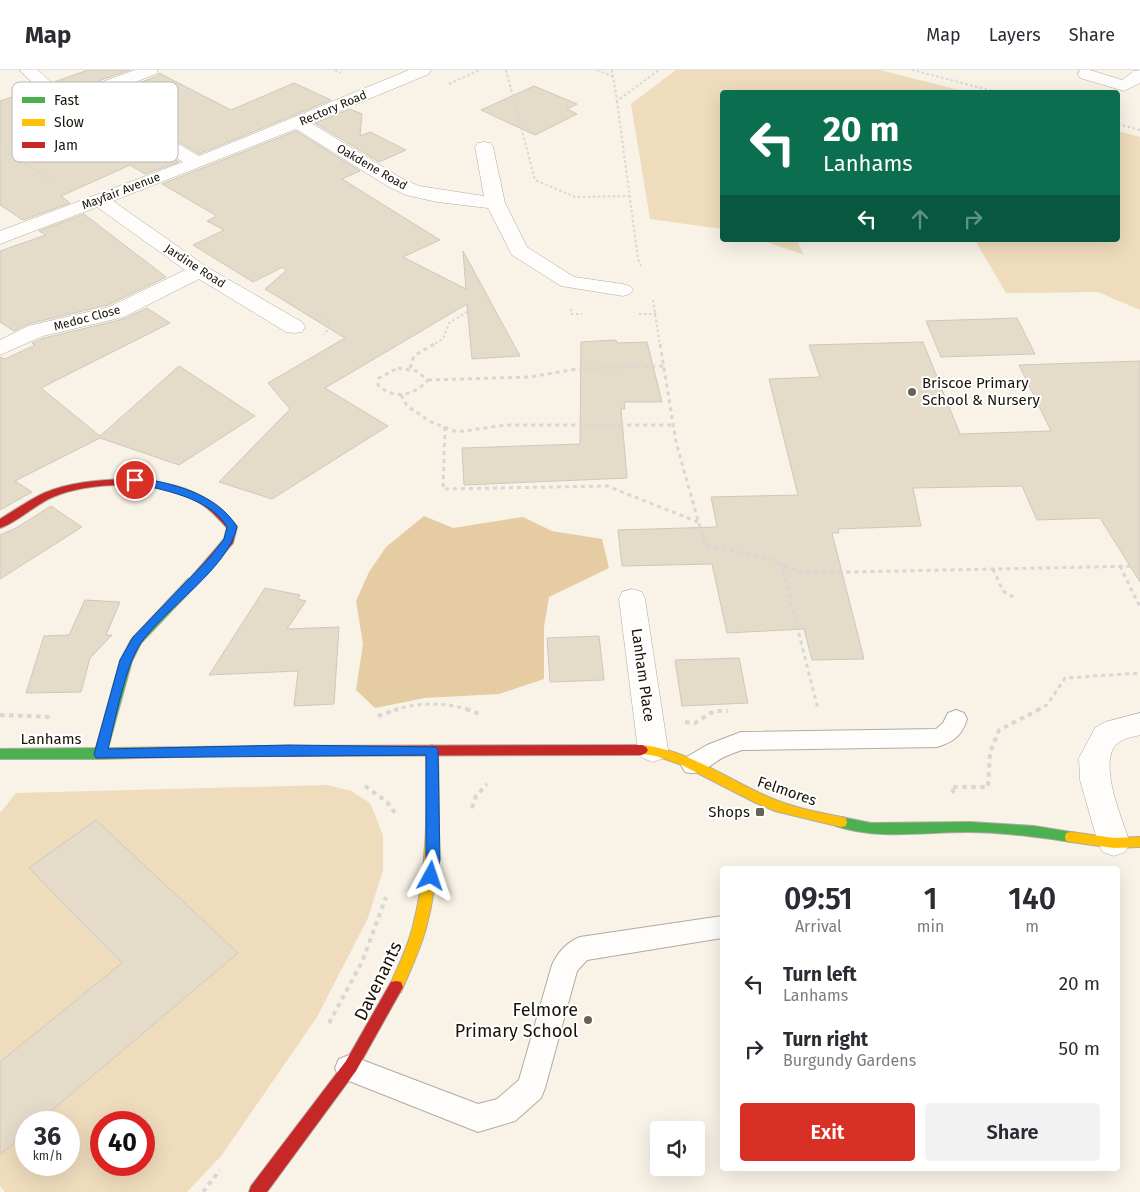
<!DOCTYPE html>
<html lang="en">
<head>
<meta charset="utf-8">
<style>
	:root { --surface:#fff; --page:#f2f2f3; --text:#2b2b33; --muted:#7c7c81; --line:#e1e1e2; --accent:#d93025 }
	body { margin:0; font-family:"Fira Sans",sans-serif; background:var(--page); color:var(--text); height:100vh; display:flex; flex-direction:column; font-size:19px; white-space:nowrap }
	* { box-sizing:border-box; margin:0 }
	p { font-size:16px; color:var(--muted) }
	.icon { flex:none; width:28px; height:28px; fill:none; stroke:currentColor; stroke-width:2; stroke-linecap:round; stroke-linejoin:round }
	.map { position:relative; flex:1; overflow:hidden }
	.sheet { position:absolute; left:720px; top:796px; width:400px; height:305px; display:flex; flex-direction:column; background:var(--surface); border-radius:5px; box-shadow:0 5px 20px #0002 }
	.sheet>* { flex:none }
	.guide { position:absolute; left:720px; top:20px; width:400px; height:152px; border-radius:5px; box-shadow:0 5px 20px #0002; background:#0b6e4f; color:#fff; overflow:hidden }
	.buttons { position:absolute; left:650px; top:1051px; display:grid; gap:10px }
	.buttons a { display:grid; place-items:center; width:55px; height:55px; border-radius:5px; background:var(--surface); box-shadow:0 5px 20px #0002; font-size:25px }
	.speed { position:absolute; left:15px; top:1041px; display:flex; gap:10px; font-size:25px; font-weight:700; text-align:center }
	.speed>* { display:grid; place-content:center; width:65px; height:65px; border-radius:50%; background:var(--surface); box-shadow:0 5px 20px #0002; line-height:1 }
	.speed small { font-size:12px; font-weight:400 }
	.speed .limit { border:8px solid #d22; background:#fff; color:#111 }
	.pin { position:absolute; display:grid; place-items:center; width:42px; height:42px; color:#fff; margin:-21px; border:2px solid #fff; border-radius:50%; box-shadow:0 1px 5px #0007 }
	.me { position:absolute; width:55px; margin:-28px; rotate:5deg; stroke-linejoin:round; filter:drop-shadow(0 0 4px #0008) }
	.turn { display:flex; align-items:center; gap:18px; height:105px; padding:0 20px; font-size:22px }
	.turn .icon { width:65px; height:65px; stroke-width:2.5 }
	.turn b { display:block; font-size:35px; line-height:42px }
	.lanes { display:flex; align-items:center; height:48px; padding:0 20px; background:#0003; justify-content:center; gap:25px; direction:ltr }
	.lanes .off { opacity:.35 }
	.eta { display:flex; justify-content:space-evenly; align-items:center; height:85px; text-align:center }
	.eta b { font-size:30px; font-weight:600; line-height:35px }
	.primary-button { display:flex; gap:10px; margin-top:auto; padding:10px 20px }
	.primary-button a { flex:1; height:58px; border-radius:5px; background:var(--accent); color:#fff; font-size:20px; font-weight:600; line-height:58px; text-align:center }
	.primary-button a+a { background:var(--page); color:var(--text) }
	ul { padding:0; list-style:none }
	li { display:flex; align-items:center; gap:15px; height:65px; padding:0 20px }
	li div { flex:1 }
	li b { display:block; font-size:19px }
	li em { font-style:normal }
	header { display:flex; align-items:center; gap:30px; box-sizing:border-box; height:70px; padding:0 25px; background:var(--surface); border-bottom:1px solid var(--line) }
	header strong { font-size:24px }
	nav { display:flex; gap:28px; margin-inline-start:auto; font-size:18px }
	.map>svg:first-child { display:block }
	.green { fill:#efdcbd; fill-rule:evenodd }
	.forest { fill:#e5cca2 }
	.building { fill:#e5dbc9; stroke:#cec8bd }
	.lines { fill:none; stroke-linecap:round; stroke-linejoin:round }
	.lane-casing { stroke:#b1aba1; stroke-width:2 }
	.street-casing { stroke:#b1aba1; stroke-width:1 }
	.fast-casing { stroke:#b1aba1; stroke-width:2 }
	.slow-casing { stroke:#b1aba1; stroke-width:2 }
	.jam-casing { stroke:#b1aba1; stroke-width:2 }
	.path-far2 { stroke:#d9d7d3; stroke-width:2; stroke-dasharray:2.5 2.5; stroke-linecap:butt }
	.path-far1 { stroke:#d9d7d3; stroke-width:3; stroke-dasharray:4 4; stroke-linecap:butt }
	.path { stroke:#d9d7d3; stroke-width:4; stroke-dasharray:4.5 4.5; stroke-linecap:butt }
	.lane { fill:#fefdfb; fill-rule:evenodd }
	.street { fill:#fefdfb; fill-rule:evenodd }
	.fast { fill:#4caf50; fill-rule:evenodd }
	.slow { fill:#ffc107; fill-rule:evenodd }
	.jam { fill:#c62828; fill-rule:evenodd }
	.route { fill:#1a73e8; stroke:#114b97 }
	.poi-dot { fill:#676156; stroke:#fff; stroke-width:2 }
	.labels { text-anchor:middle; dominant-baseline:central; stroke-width:4; stroke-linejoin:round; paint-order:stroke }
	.far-street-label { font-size:12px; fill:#191308; stroke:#fff }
	.poi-label { font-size:15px; fill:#191308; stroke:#fff; text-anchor:start }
	.street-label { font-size:15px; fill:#191308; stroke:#fff }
	.near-street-label { font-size:18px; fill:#191308; stroke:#fff }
	.near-poi-label { font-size:18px; fill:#191308; stroke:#fff; text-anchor:end }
	.key { fill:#fff; stroke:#bab8b5; stroke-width:1 }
	.key-label { font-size:14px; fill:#191308 }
</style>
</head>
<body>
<header>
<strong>Map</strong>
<nav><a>Map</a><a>Layers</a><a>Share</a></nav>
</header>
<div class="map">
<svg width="1140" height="1122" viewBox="0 0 1140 1122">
	<rect width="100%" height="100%" fill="#f8f2e7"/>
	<g class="green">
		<polygon points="676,0 880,0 967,22 722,22 722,159 650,149 631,34"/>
		<polygon points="1118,61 1140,67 1140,240 1098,222 1006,223 975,170 1118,170"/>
		<polygon points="761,170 797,170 804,185"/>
		<path d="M327,715L351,721L370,733L383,765V800L368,848L317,947L222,1085L187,1122H5L0,1116V1085L26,1063V1095H69V1052H38L238,883L96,750L30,798L122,893L0,992V743L16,723ZM101,1052H144V1095H101Z"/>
	</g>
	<polygon class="forest" points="424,446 453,458 523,447 552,461 602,469 609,498 549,527 544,557 544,609 499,624 425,628 375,638 356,620 363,574 356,531 369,502 386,477"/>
	<g class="building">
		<polygon points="88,0 130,0 101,10 76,26 63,21 54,12"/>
		<polygon points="159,3 231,40 294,13 331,30 199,84 135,46 95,33 115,22 157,6"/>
		<polygon points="534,16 577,34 567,39 577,44 535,65 481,40"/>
		<polygon points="36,19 49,33 121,58 179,92 145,104 130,95 61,126 70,133 23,150 0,135 0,31"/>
		<polygon points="350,39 362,44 360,66 370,62 406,80 379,92 315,53"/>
		<polygon points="296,61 360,101 342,109 440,170 403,187 466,219 463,181 520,286 472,289 467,234 325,318 388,356 272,429 219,412 290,339 268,313 345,268 265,219 286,201 283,197 253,212 193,175 224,160 207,151 217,146 162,114"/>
		<polygon points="84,144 166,207 108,235 28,254 14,261 0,252 0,181 46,165 39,161"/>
		<polygon points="147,238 170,253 41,318 100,366 179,296 255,346 179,395 100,368 15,411 32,422 0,440 0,287 5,289 35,275 32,273 44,268 124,249"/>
		<polygon points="1017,248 1035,284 941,287 926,251"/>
		<polygon points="616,270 617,273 647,272 662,332 624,332 625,339 621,339 627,408 464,415 462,378 580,374 581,272"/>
		<polygon points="923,272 960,364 1051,361 1019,295 1140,291 1140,512 1100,448 1037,450 1022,416 913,418 921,456 838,459 839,463 832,463 864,589 812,590 804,559 727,563 712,494 622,496 618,460 717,457 711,427 798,425 769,309 820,307 809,275"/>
		<polygon points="51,436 82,457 0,509 0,465 16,458"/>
		<polygon points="265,518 300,525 298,529 306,531 287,559 339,557 334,634 294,636 298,601 209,605"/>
		<polygon points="85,530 120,532 106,565 112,565 90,588 81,622 26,623 44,566 69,565"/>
		<polygon points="599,566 604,610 550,612 547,568"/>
		<polygon points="739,588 748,633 682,636 675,590"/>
		<polygon points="96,750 238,883 38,1052 26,1052 26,1063 0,1085 0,992 122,893 29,798"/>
	</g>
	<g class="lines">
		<g class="lane-casing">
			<g id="lane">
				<path d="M956,640L964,643L967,649C962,666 953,672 937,677L742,680C736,682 730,684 724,687C710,694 701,707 685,702L681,695L685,688L707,675L741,662L936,659L943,653L948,643Z"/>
				<path d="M722,846V868L587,890L577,901L545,1018L541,1028L515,1051L478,1062L339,1007L335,998L339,989L349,985L478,1034L497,1029L519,1010L552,895C558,882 567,872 580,867Z"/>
			</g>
		</g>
		<g class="street-casing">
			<g id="street">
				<polygon points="20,0 38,0 62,23 76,28 102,12 135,0 158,0 156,4 114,20 91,34 134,48 199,86 409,0 431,0 429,4 311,53 401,108 419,116 484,126 475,77 478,73 484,72 490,73 493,77 505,133 527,177 574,207 623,214 630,216 633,220 630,224 623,226 561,216 512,185 488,138 437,132 406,125 387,116 296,59 113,131 207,197 302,252 305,257 302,262 294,263 286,262 199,209 124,247 43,266 0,285 0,270 28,256 109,237 185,200 97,137 0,174 0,161 183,92 122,56 50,31"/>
				<polygon points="1080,0 1090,0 1122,10 1134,1 1140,0 1140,13 1124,21 1080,8 1078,4"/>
				<polygon points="632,519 642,522 645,529 668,680 664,688 653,692 642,688 638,680 619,529 622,522"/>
				<path d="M1140,643V665C1133,667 1124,668 1118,673C1096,690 1123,751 1130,773L1125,782L1114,786L1103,782L1098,773L1080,710L1079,688L1095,658L1105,652Z"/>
			</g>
		</g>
		<g class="fast-casing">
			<g id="fast">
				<polygon points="192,508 197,512 196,515 141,573 132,591 108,678 277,676 281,678 283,681 281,684 100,689 0,689 0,679 96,678 120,591 131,570 188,509"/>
				<path d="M841,747L871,753L970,752L1034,756L1071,762L1076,763L1077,767L1076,771L1071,772C1037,767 1002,762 967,762C925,762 877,770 836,756L835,752L836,748Z"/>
			</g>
		</g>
		<g class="slow-casing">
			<g id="slow">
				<path d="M432,675L436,677L438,680C439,739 442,800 426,858C420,880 410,901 401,922L396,923L391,922L389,917C398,897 408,877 413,856C428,798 427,739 426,680L428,677Z"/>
				<path d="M642,675C688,680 725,708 766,726C790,737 816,742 841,747L846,748L847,752L846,756L841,757L775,741L756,733L682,695L656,686L638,683L636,680L638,677Z"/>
				<polygon points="1071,762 1114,768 1140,767 1140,777 1114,778 1071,772 1066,771 1065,767 1066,763"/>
			</g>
		</g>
		<g class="jam-casing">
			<g id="jam">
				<path d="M126,409C173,412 203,418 236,455L237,457L233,473L196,515L192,516L187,512L224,469L227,458C217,447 208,437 195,430C158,410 91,411 53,427C36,434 16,453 0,458V449C15,440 29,430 44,423C70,412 98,410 126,409Z"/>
				<polygon points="642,675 646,677 648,680 646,683 642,685 277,686 273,684 271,681 273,678 277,676"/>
				<polygon points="396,911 401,912 403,917 356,1001 267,1122 249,1122 251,1116 346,991 391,912"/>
			</g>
		</g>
		<g class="path-far2">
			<polyline points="335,0 341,3"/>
			<polyline points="506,0 535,110 575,127 631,126"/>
			<polyline points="597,0 612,6"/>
			<polyline points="612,0 617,31 659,0"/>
			<polyline points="912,0 997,22"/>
			<polyline points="449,14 480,0"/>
			<polyline points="617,31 638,189 641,196"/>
			<polyline points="1118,54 1140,60"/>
			<polyline points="0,72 8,77 9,85 59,114"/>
			<polyline points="653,230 660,276"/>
			<polyline points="571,239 571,244 582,244"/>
			<polyline points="639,244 656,244"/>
			<polyline points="324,247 328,251 328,260 324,265"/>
			<polyline points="431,276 443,269 449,253 470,240"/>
		</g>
		<g class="path-far1">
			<polyline points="660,274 676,372 705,475 766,488 804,503 1140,496"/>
			<path d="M398,298L416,301L428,310C414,326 394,330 378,315L379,308Z"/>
			<polyline points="410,298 414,286 434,274"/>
			<polyline points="428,310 529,307 577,299 664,296"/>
			<polyline points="401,325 407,336 431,352 457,362 506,355 674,355"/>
			<polyline points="445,357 443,419 607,416 698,452"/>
			<polyline points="781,493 818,639"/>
			<polyline points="1120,496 1140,537"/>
			<polyline points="993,499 1003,521 1015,528"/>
			<path d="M394,640C420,632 444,632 470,640"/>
			<polyline points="1037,640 1047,635 1065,608 1140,603"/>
		</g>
		<g class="path">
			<polyline points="466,639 482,645"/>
			<polyline points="0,645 52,647"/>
			<polyline points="378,646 398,639"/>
			<polyline points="685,652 695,653 714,641 728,641"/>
			<polyline points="365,716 387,732 395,743"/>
			<polyline points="954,723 951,717 988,717 990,683 999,660 1040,639"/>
			<polyline points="472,738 476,726 487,714"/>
			<polyline points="329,953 362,892 386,827"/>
			<polyline points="203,1122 220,1100"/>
		</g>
		<use href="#lane" class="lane"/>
		<use href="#street" class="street"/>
		<use href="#fast" class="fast"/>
		<use href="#slow" class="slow"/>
		<use href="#jam" class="jam"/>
	</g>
	<path class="route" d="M135,407C171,413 217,423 237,457C228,499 165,538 141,573C125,596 115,651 108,679L289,675L436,677L438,680L440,790L435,810L431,812L426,810L424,806L426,790V685L96,688L94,684L120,590L133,567L211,486L224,469L227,457C210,427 161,420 131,412L130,410Z"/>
	<g class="poi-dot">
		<circle cx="912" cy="322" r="5"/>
		<rect x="755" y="737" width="10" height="10" rx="2.5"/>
		<circle cx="588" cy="950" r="5"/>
	</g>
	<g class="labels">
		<g class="far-street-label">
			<text transform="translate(333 38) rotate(-23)">Rectory Road</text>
			<text transform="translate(372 97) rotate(30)">Oakdene Road</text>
			<text transform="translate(121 121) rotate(-21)">Mayfair Avenue</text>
			<text transform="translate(195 196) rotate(33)">Jardine Road</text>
			<text transform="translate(87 248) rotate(-15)">Medoc Close</text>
		</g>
		<g class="poi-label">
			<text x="922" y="313">Briscoe Primary<tspan x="922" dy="17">School &amp; Nursery</tspan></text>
			<text x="750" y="742" text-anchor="end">Shops</text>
		</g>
		<g class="street-label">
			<text transform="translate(643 605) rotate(82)">Lanham Place</text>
			<text x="51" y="669">Lanhams</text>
			<text transform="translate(787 721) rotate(19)">Felmores</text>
		</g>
		<g class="near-street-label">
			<text transform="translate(378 911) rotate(-64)">Davenants</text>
		</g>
		<g class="near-poi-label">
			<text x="578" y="940">Felmore<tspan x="578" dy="21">Primary School</tspan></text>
		</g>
	</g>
	<rect x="12" y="12" width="166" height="80" rx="8" class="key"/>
	<rect x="22" y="27" width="23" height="6" fill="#4caf50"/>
	<rect x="22" y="49" width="23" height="7" fill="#ffc107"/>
	<rect x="22" y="72" width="23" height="6" fill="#c62828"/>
	<g class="key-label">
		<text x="54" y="35">Fast</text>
		<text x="54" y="57">Slow</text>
		<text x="54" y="80">Jam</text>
	</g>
</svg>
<div class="buttons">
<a><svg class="icon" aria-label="sound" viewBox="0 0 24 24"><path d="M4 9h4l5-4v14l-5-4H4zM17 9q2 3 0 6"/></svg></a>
</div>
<div class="speed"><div>36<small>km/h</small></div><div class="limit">40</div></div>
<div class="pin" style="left:135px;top:410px;background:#d93025"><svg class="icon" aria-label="arrive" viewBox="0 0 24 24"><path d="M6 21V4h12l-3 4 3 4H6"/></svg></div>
<svg class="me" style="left:431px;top:806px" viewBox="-20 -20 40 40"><path d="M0-17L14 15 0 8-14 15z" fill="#1a73e8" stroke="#fff" stroke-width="4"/></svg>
<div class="guide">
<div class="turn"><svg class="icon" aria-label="left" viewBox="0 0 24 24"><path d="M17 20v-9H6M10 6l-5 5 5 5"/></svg><div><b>20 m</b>Lanhams</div></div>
<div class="lanes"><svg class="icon" aria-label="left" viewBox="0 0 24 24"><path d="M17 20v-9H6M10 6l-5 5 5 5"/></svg><svg class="icon off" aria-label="ahead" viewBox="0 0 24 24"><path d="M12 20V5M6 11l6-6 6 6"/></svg><svg class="icon off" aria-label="right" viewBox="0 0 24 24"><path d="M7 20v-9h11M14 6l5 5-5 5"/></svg></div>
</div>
<section class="sheet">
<div class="eta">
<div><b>09:51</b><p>Arrival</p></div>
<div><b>1</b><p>min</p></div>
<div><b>140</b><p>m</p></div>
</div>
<ul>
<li><svg class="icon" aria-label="left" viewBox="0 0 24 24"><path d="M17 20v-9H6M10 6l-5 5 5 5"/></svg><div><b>Turn left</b><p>Lanhams</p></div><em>20 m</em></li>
<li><svg class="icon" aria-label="right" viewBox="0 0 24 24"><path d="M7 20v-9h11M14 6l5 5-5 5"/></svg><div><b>Turn right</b><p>Burgundy Gardens</p></div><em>50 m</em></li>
</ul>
<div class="primary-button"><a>Exit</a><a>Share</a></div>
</section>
</div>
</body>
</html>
